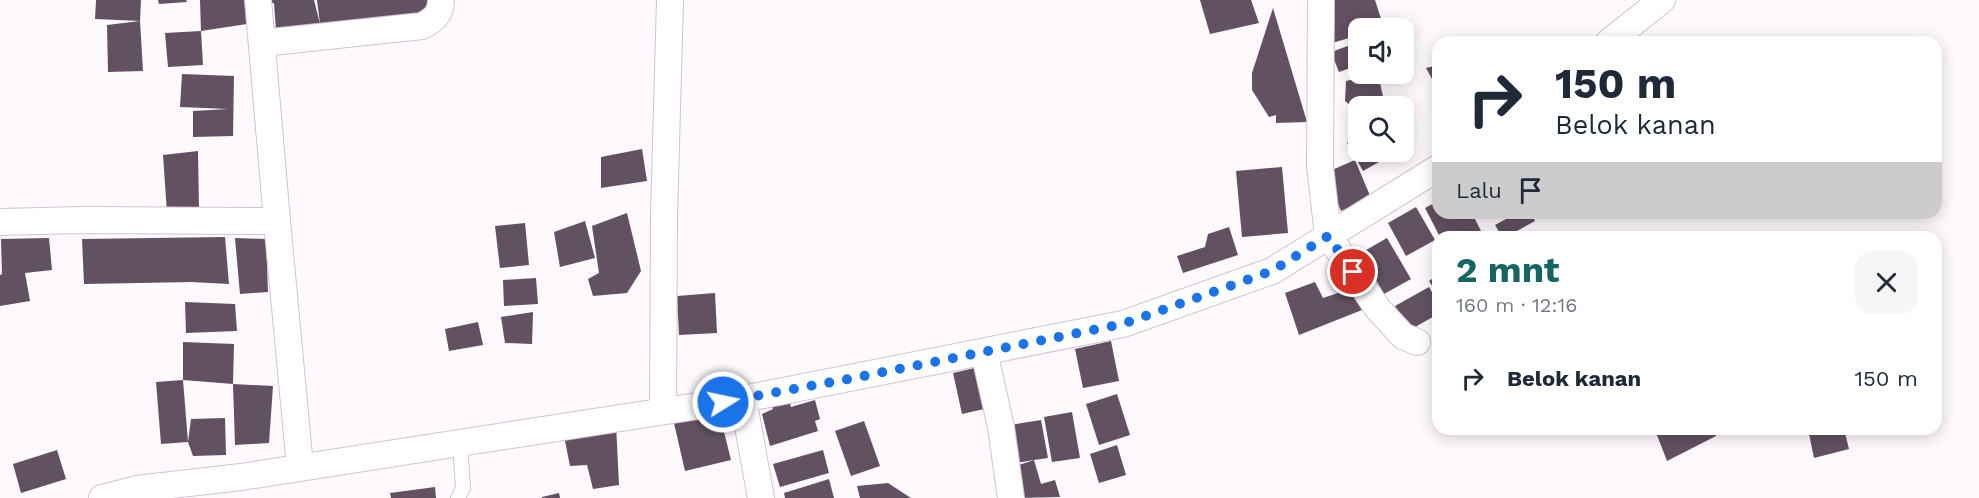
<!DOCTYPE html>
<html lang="id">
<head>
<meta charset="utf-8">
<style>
	:root { --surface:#fff; --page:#f6f6f7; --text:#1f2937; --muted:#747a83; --accent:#166563 }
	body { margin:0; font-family:"Work Sans",sans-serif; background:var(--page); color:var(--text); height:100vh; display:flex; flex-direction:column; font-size:22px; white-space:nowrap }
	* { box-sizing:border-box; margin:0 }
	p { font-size:20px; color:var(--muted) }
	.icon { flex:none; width:33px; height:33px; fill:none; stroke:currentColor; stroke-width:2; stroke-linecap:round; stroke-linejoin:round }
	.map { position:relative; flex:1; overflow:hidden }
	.drawer { position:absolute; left:1432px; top:231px; width:510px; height:204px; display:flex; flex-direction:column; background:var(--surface); border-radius:18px; box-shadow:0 3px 15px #0003 }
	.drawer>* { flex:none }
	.hud { position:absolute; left:1432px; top:36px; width:510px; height:183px; border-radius:18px; box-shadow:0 3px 15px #0003; background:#fff; color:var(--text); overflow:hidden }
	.controls { position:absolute; left:1348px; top:18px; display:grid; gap:12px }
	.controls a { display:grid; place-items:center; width:66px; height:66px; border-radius:12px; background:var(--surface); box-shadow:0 3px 15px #0003; font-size:30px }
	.pin { position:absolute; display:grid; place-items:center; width:51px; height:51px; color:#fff; margin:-26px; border:3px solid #fff; border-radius:50%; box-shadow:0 2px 6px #0007 }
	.me { position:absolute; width:66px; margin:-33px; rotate:80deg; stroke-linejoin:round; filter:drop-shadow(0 0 4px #0008) }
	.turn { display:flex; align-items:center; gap:21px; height:126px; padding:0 24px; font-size:27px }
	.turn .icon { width:78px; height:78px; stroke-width:2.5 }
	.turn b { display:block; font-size:42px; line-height:51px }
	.then { display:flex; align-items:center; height:57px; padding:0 24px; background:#0003; gap:12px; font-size:22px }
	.round { display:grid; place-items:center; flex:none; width:63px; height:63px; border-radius:18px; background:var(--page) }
	.head { display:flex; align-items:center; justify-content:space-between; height:102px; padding:0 24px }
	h1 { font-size:36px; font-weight:700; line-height:45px; color:var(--accent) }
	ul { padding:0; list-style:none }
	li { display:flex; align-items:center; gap:18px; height:90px; padding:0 24px }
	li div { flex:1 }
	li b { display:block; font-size:22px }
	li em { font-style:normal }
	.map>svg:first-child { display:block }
	.building { fill:#625161 }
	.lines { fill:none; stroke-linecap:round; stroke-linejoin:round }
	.service-casing { stroke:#d5c1d3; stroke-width:16 }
	.minor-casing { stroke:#d5c1d3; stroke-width:28 }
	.service { stroke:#fff; stroke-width:14 }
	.minor { stroke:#fff; stroke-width:26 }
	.route { stroke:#1a73e8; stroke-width:10; stroke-dasharray:0 18 }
</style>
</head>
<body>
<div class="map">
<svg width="1979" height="498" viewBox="0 0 1979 498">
	<rect width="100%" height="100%" fill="#fdf9fc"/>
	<g class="building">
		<polygon points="96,0 141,0 140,21 143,71 108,72 107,25 140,21 95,19"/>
		<polygon points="158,0 186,0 187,2 159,4"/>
		<polygon points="200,0 245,0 247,24 201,31"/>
		<polygon points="264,0 314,0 320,24 317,0 435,0 436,11 276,31 274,3 264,4"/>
		<polygon points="1200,0 1251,0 1259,23 1210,34"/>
		<polygon points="1332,0 1375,0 1384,28 1359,28 1359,35 1329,44"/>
		<polygon points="1273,8 1307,122 1276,123 1276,115 1269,117 1252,90 1252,73"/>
		<polygon points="201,31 203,65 168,67 165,33"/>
		<polygon points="1359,42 1359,65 1339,72 1331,52"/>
		<polygon points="1438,65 1438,90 1426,68"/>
		<polygon points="182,74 234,76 233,136 193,137 193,111 228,109 180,107"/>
		<polygon points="1378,74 1385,105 1359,106 1359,110 1357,111 1345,101 1346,81"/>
		<polygon points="1359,137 1359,152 1394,152 1395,153 1363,171 1347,143"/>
		<polygon points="642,149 647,181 601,188 601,157"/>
		<polygon points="198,151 199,211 167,213 163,155"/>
		<polygon points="1355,160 1371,198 1341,211 1325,173"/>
		<polygon points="1282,167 1288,233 1242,237 1236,171"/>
		<polygon points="1438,201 1438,213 1472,213 1484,237 1440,237 1425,208"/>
		<polygon points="1416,207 1435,240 1406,256 1388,223"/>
		<polygon points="627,213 641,271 627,293 593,296 588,279 599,273 592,226"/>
		<polygon points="1517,213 1531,213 1535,221 1506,237 1502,237 1495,225"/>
		<polygon points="585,221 595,258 560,267 554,232"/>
		<polygon points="525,223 529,265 500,268 495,226"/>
		<polygon points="1229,227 1238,255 1183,273 1177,256 1205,247 1208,234"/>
		<polygon points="225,237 229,284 192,282 84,284 82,239"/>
		<polygon points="49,238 52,270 25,273 30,301 0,306 0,275 2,274 1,239"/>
		<polygon points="235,238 266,239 268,292 240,294"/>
		<polygon points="1387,238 1411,279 1384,294 1361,253"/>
		<polygon points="1438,275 1438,295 1429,281"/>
		<polygon points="536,278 538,304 504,306 503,280"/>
		<polygon points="1315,282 1323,298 1353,288 1362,310 1299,335 1285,293"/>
		<polygon points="1429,287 1438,303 1438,314 1410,330 1395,306"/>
		<polygon points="715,293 717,333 679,335 677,296"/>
		<polygon points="185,302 235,304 237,331 186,333"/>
		<polygon points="533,312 532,344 505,343 501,317"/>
		<polygon points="478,322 483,345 449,351 445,329"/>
		<polygon points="1111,341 1119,381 1083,388 1075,349"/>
		<polygon points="183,342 234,344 233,384 273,386 269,443 235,445 233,384 183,380"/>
		<polygon points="983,366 993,407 962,414 953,373"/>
		<polygon points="183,380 188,442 191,419 225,418 226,455 193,456 188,442 161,444 156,382"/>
		<polygon points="786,391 791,407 815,400 820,419 815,421 818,431 770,446 762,414 773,409 769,397"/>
		<polygon points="1117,394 1130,435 1099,445 1086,404"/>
		<polygon points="719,412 731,460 685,471 674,423"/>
		<polygon points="1072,412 1080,458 1052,462 1044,417"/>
		<polygon points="1041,420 1048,458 1034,460 1041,484 1055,480 1060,497 1019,498 1010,468 1034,460 1016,463 1010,425"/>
		<polygon points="864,421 880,466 851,476 835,431"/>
		<polygon points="616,424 619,485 593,489 587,465 570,466 563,431"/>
		<polygon points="1657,429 1712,429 1716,436 1667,461 1655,430"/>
		<polygon points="1808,429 1844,429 1849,449 1814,458"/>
		<polygon points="1117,445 1126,475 1099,483 1090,454"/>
		<polygon points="57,450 66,479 21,493 13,464"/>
		<polygon points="823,450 829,473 780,487 773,464"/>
		<polygon points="829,479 834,498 785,498 784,493"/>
		<polygon points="888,483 911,498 860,498 857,486"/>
		<polygon points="435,487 436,498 391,498 390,493"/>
		<polygon points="559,493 560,498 542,498 542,497"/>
	</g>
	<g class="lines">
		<g class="service-casing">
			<polyline id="service" points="458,498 463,488 460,443"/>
		</g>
		<g class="minor-casing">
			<g id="minor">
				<polyline points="258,0 277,221 300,467"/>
				<polyline points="1321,0 1320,166 1328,235 1378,309 1403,336 1417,342"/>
				<polyline points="1609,42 1662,0"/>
				<path d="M262,43L422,26C433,20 441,15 441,0"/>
				<polyline points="0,222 81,220 277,221"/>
				<polyline points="984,352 1001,427 1011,498"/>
				<polyline points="743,399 761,498"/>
				<polyline points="663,411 664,216 670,0"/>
				<polyline points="102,498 137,489 241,477 743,399 1123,324 1272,271 1438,168"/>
			</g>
		</g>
		<use href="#service" class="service"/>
		<use href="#minor" class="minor"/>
	</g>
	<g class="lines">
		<polyline class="route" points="723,402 849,379 1123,324 1272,271 1328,236 1353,272"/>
	</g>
</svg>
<div class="controls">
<a><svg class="icon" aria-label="sound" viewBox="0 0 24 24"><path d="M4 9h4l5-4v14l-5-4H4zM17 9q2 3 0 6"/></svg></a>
<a><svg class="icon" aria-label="search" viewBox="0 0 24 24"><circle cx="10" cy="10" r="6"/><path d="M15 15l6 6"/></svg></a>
</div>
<div class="pin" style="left:1353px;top:272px;background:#d93025"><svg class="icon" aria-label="arrive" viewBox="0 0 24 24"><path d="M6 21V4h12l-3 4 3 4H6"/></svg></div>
<svg class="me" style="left:723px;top:402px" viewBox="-20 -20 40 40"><circle r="17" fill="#1a73e8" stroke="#fff" stroke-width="3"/><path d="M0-11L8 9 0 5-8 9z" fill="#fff"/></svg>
<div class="hud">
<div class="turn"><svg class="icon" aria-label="right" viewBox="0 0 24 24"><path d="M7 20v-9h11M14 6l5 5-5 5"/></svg><div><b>150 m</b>Belok kanan</div></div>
<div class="then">Lalu<svg class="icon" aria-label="arrive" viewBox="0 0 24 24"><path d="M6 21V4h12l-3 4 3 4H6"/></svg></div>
</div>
<section class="drawer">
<div class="head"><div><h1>2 mnt</h1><p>160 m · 12:16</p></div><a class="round"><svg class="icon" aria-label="close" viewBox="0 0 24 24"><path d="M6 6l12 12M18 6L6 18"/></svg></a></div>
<ul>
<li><svg class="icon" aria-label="right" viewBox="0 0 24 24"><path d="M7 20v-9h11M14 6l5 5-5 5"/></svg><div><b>Belok kanan</b></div><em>150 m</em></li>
</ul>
</section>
</div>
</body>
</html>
